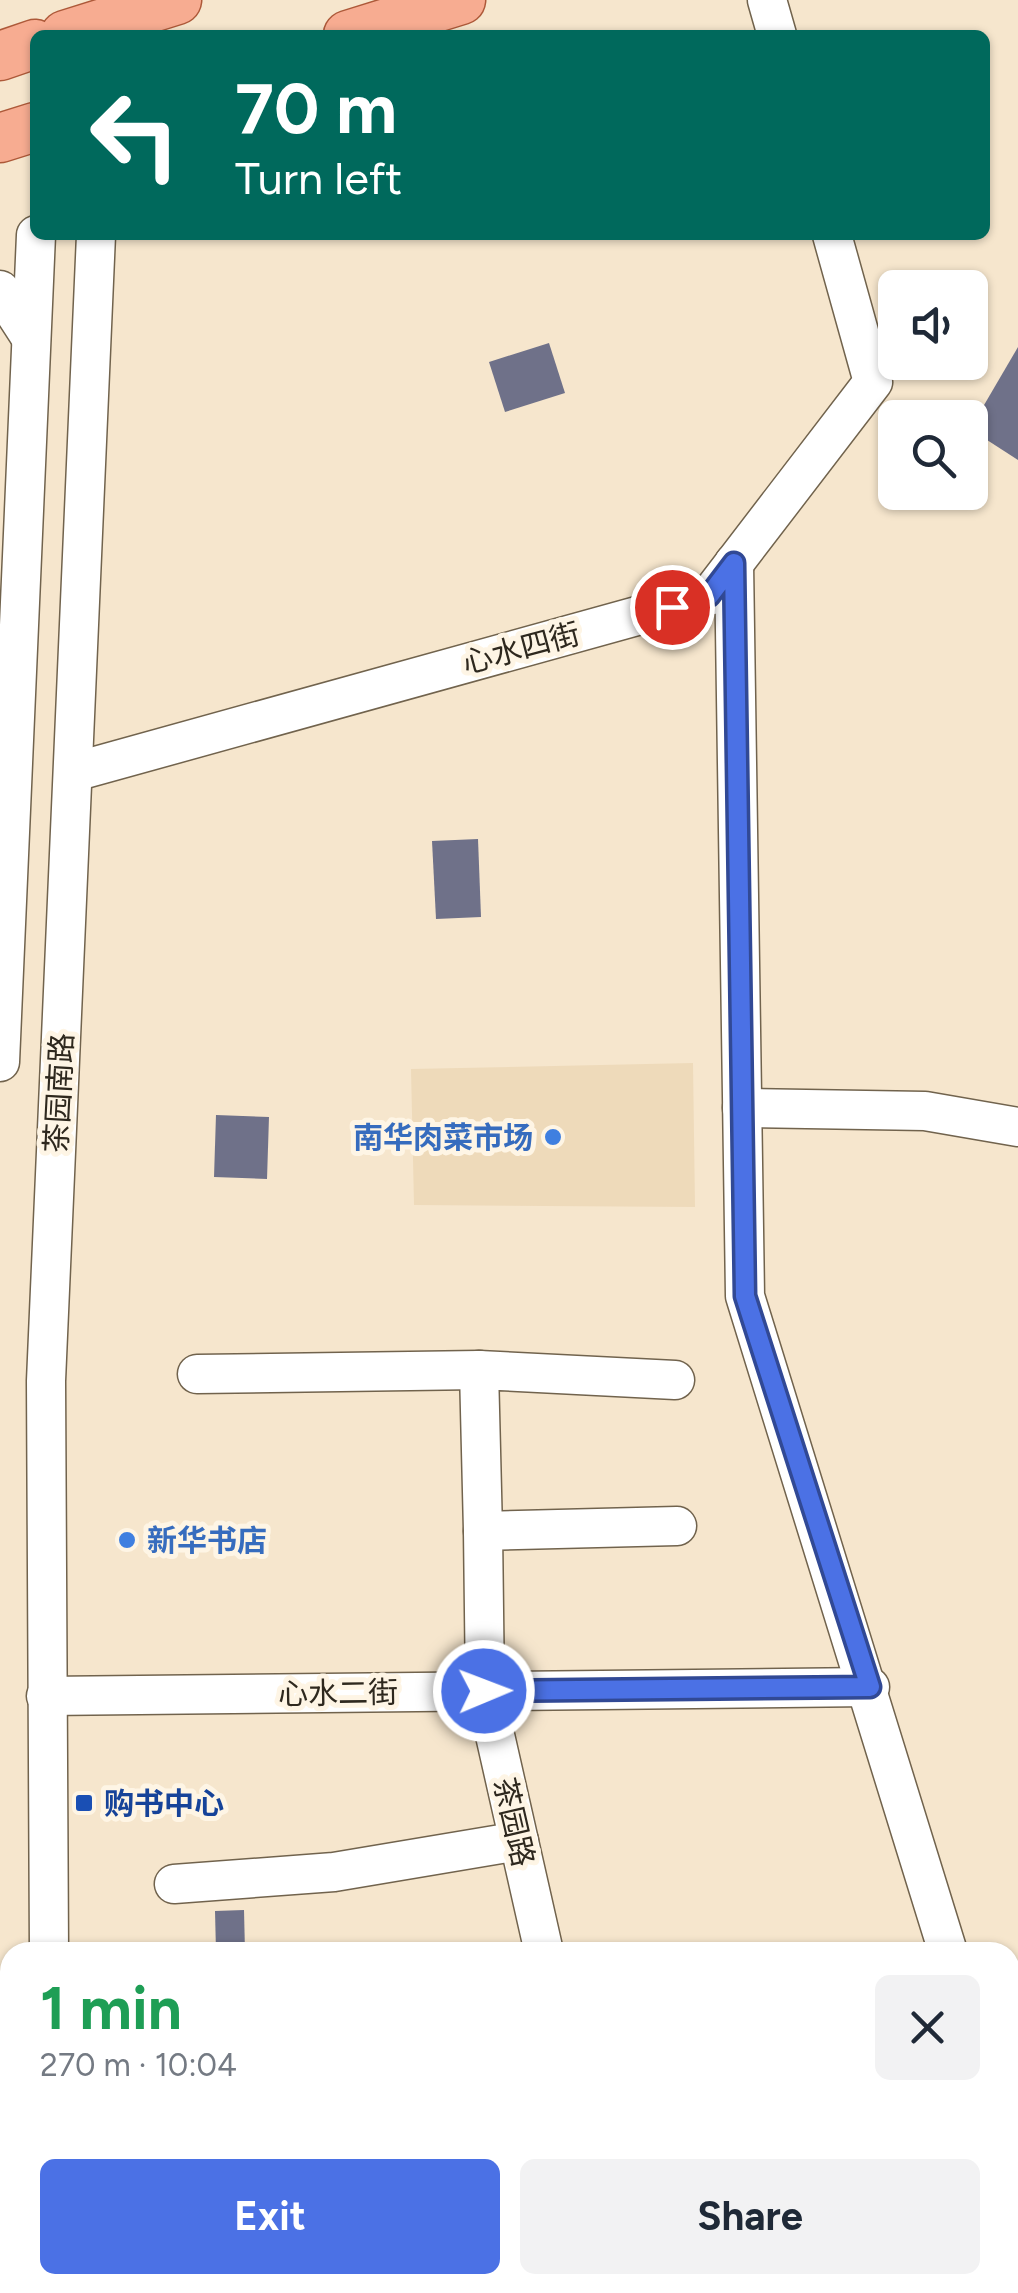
<!DOCTYPE html>
<html lang="en">
<head>
<meta charset="utf-8">
<style>
	:root { --surface:#fff; --page:#f2f2f3; --text:#1f2937; --muted:#747a83; --accent:#4b71e5 }
	body { margin:0; font-family:Figtree,"Noto Sans SC",sans-serif; background:var(--page); color:var(--text); height:100vh; display:flex; flex-direction:column; font-size:38px; white-space:nowrap }
	* { box-sizing:border-box; margin:0 }
	p { font-size:32px; color:var(--muted) }
	.icon { flex:none; width:55px; height:55px; fill:none; stroke:currentColor; stroke-width:2; stroke-linecap:round; stroke-linejoin:round }
	.map { position:relative; flex:1; overflow:hidden }
	.drawer { position:absolute; left:0px; top:1942px; width:1020px; height:352px; display:flex; flex-direction:column; background:var(--surface); border-radius:30px 30px 0 0; box-shadow:0 2px 8px #0004 }
	.drawer>* { flex:none }
	.hud { position:absolute; left:30px; top:30px; width:960px; height:210px; border-radius:15px; box-shadow:0 2px 8px #0004; background:#00695c; color:#fff; overflow:hidden }
	.buttons { position:absolute; left:878px; top:270px; display:grid; gap:20px }
	.buttons a { display:grid; place-items:center; width:110px; height:110px; border-radius:15px; background:var(--surface); box-shadow:0 2px 8px #0004; font-size:50px }
	.pin { position:absolute; display:grid; place-items:center; width:85px; height:85px; color:#fff; margin:-42px; border:5px solid #fff; border-radius:50%; box-shadow:0 2px 10px #0007 }
	.me { position:absolute; width:110px; margin:-55px; rotate:89deg; stroke-linejoin:round; filter:drop-shadow(0 0 8px #0008) }
	.turn { display:flex; align-items:center; gap:35px; height:210px; padding:0 40px; font-size:45px }
	.turn .icon { width:130px; height:130px; stroke-width:2.5 }
	.turn b { display:block; font-size:70px; line-height:85px }
	.round { display:grid; place-items:center; flex:none; width:105px; height:105px; border-radius:15px; background:var(--page) }
	.head { display:flex; align-items:center; justify-content:space-between; height:170px; padding:0 40px }
	h1 { font-size:60px; font-weight:700; line-height:75px; color:#1e9e55 }
	.button { display:flex; gap:20px; margin-top:auto; padding:20px 40px }
	.button a { flex:1; height:115px; border-radius:15px; background:var(--accent); color:#fff; font-size:40px; font-weight:700; line-height:115px; text-align:center }
	.button a+a { background:var(--page); color:var(--text) }
	.map>svg:first-child { display:block }
	.built { fill:#eedaba }
	.building { fill:#6f7189 }
	.lines { fill:none; stroke-linecap:round; stroke-linejoin:round }
	.minor-casing { stroke:#71634d; stroke-width:41 }
	.major-casing { stroke:#ad5939; stroke-width:51 }
	.minor { stroke:#fff; stroke-width:38 }
	.major { stroke:#f7ac91; stroke-width:48 }
	.route-casing { stroke:#314995; stroke-width:25 }
	.route { stroke:#4b71e5; stroke-width:18 }
	.shop-dot { fill:#3f7fe0; stroke:#fef5e5; stroke-width:4 }
	.transit-dot { fill:#1a4fb4; stroke:#fef5e5; stroke-width:4 }
	.labels { text-anchor:middle; dominant-baseline:central; stroke-width:10; stroke-linejoin:round; paint-order:stroke }
	.street-label { font-size:30px; fill:#2e281e; stroke:#fef5e5 }
	.shop-label { font-size:30px; font-weight:bold; fill:#366cbe; stroke:#fef5e5; text-anchor:end }
	.transit-label { font-size:30px; font-weight:bold; fill:#164399; stroke:#fef5e5; text-anchor:start }
</style>
</head>
<body>
<div class="map">
<svg width="1018" height="2293" viewBox="0 0 1018 2293">
	<rect width="100%" height="100%" fill="#f6e6cd"/>
	<polygon class="built" points="693,1063 695,1207 414,1205 411,1069"/>
	<g class="building">
		<polygon points="549,343 565,393 505,412 489,362"/>
		<polygon points="1018,347 1018,460 970,429"/>
		<polygon points="478,839 481,917 436,919 432,841"/>
		<polygon points="216,1115 269,1117 267,1179 214,1177"/>
		<polygon points="244,1910 245,1952 216,1952 215,1911"/>
	</g>
	<g class="lines">
		<g class="minor-casing">
			<g id="minor">
				<polyline points="767,0 777,35"/>
				<polyline points="0,290 31,338"/>
				<polyline points="734,563 745,1296 948,1952"/>
				<polyline points="74,772 709,596 873,382 832,235"/>
				<polyline points="0,1062 36,235"/>
				<polyline points="742,1108 925,1111 1018,1127"/>
				<polyline points="197,1374 479,1370"/>
				<polyline points="483,1531 479,1370 675,1380"/>
				<polyline points="46,1696 870,1687"/>
				<polyline points="174,1884 334,1872 519,1841"/>
				<polyline points="49,1952 46,1381 96,235"/>
				<polyline points="544,1952 485,1691 483,1531 677,1526"/>
				<polyline points="1010,2161 1018,2188"/>
				<polyline points="45,2293 45,2285"/>
				<polyline points="589,2293 627,2287"/>
			</g>
		</g>
		<g class="major-casing">
			<g id="major">
				<polyline points="65,35 177,0"/>
				<polyline points="348,35 461,0"/>
				<polyline points="0,56 35,44"/>
				<polyline points="0,138 35,127"/>
			</g>
		</g>
		<use href="#minor" class="minor"/>
		<use href="#major" class="major"/>
	</g>
	<g class="lines">
		<g class="route-casing">
			<polyline id="route" points="484,1691 870,1687 745,1296 734,563 709,596 672,607"/>
		</g>
		<use href="#route" class="route"/>
	</g>
	<g class="shop-dot">
		<circle cx="553" cy="1137" r="10"/>
		<circle cx="127" cy="1540" r="10"/>
	</g>
	<rect class="transit-dot" x="74" y="1793" width="20" height="20" rx="5"/>
	<g class="labels">
		<g class="street-label">
			<text transform="translate(521 648) rotate(-15)">心水四街</text>
			<text transform="translate(59 1093) rotate(-87)">茶园南路</text>
			<text transform="translate(338 1693) rotate(-1)">心水二街</text>
			<text transform="translate(514 1822) rotate(77)">茶园路</text>
		</g>
		<g class="shop-label">
			<text x="533" y="1137">南华肉菜市场</text>
			<text x="147" y="1540" text-anchor="start">新华书店</text>
		</g>
		<g class="transit-label">
			<text x="104" y="1803">购书中心</text>
		</g>
	</g>
</svg>
<div class="buttons">
<a><svg class="icon" aria-label="sound" viewBox="0 0 24 24"><path d="M4 9h4l5-4v14l-5-4H4zM17 9q2 3 0 6"/></svg></a>
<a><svg class="icon" aria-label="search" viewBox="0 0 24 24"><circle cx="10" cy="10" r="6"/><path d="M15 15l6 6"/></svg></a>
</div>
<div class="pin" style="left:672px;top:607px;background:#d93025"><svg class="icon" aria-label="arrive" viewBox="0 0 24 24"><path d="M6 21V4h12l-3 4 3 4H6"/></svg></div>
<svg class="me" style="left:484px;top:1691px" viewBox="-20 -20 40 40"><circle r="17" fill="#4b71e5" stroke="#fff" stroke-width="3"/><path d="M0-11L8 9 0 5-8 9z" fill="#fff"/></svg>
<div class="hud">
<div class="turn"><svg class="icon" aria-label="left" viewBox="0 0 24 24"><path d="M17 20v-9H6M10 6l-5 5 5 5"/></svg><div><b>70 m</b>Turn left</div></div>
</div>
<section class="drawer">
<div class="head"><div><h1>1 min</h1><p>270 m · 10:04</p></div><a class="round"><svg class="icon" aria-label="close" viewBox="0 0 24 24"><path d="M6 6l12 12M18 6L6 18"/></svg></a></div>
<div class="button"><a>Exit</a><a>Share</a></div>
</section>
</div>
</body>
</html>
